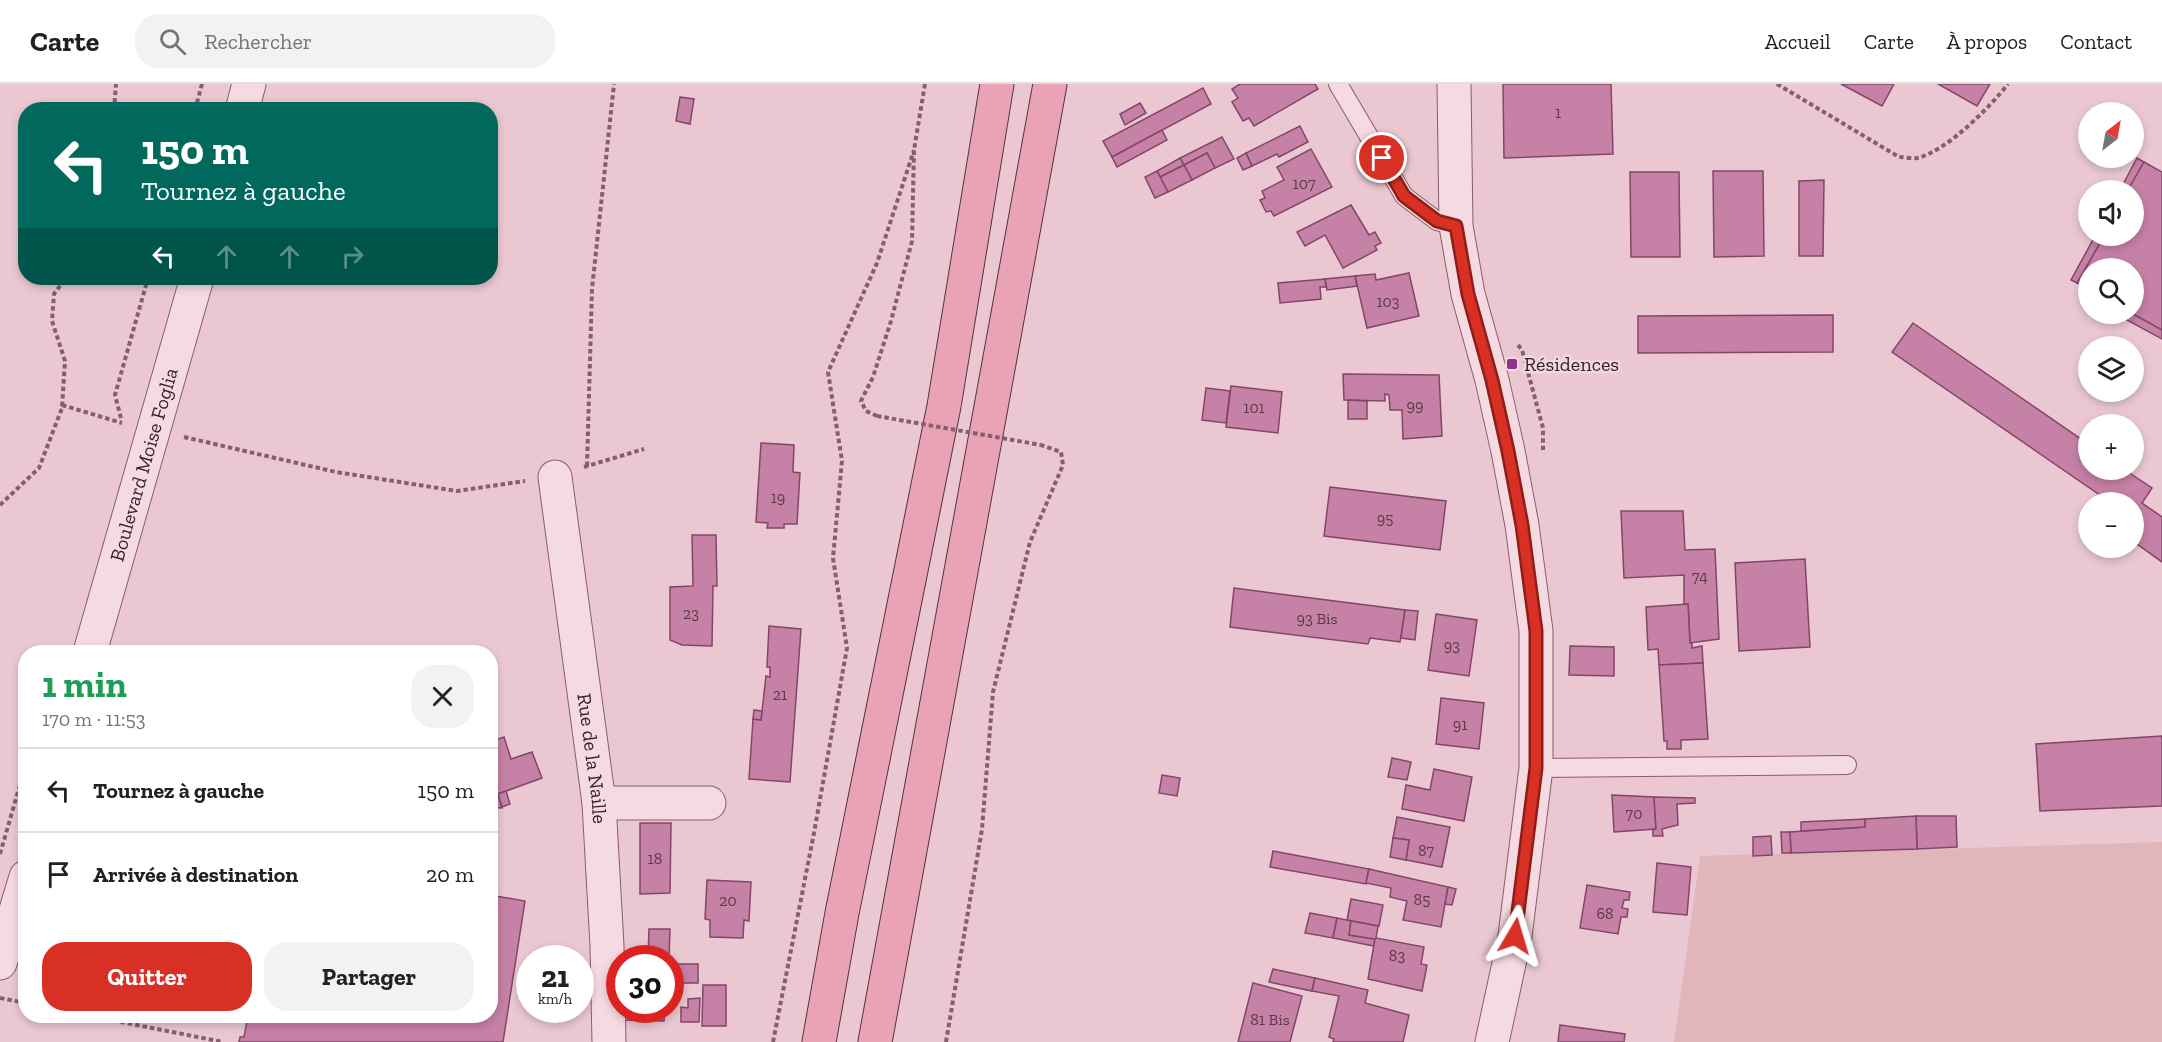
<!DOCTYPE html>
<html lang="fr">
<head>
<meta charset="utf-8">
<style>
	:root { --surface:#fff; --page:#f2f2f2; --text:#202124; --muted:#757577; --line:#e0e0e0; --accent:#d93025 }
	body { margin:0; font-family:"Zilla Slab",serif; background:var(--page); color:var(--text); height:100vh; display:flex; flex-direction:column; font-size:22px; white-space:nowrap }
	* { box-sizing:border-box; margin:0 }
	p { font-size:20px; color:var(--muted) }
	.icon { flex:none; width:33px; height:33px; fill:none; stroke:currentColor; stroke-width:2; stroke-linecap:round; stroke-linejoin:round }
	.map { position:relative; flex:1; overflow:hidden }
	.side { position:absolute; left:18px; top:561px; width:480px; height:378px; display:flex; flex-direction:column; background:var(--surface); border-radius:24px; box-shadow:0 3px 9px #0003 }
	.side>* { flex:none }
	.guide { position:absolute; left:18px; top:18px; width:480px; height:183px; border-radius:24px; box-shadow:0 3px 9px #0003; background:#00695c; color:#fff; overflow:hidden }
	.needle { width:39px; rotate:31deg }
	.controls { position:absolute; left:2078px; top:18px; display:grid; gap:12px }
	.controls a { display:grid; place-items:center; width:66px; height:66px; border-radius:50%; background:var(--surface); box-shadow:0 3px 9px #0003; font-size:30px }
	.speed { position:absolute; left:516px; top:861px; display:flex; gap:12px; font-size:30px; font-weight:700; text-align:center }
	.speed>* { display:grid; place-content:center; width:78px; height:78px; border-radius:50%; background:var(--surface); box-shadow:0 3px 9px #0003; line-height:1 }
	.speed small { font-size:15px; font-weight:400 }
	.speed .limit { border:9px solid #d22; background:#fff; color:#111 }
	.pin { position:absolute; display:grid; place-items:center; width:51px; height:51px; color:#fff; margin:-26px; border:3px solid #fff; border-radius:50%; box-shadow:0 2px 6px #0007 }
	.me { position:absolute; width:66px; margin:-33px; rotate:7deg; stroke-linejoin:round; filter:drop-shadow(0 0 4px #0008) }
	.turn { display:flex; align-items:center; gap:21px; height:126px; padding:0 24px; font-size:27px }
	.turn .icon { width:78px; height:78px; stroke-width:2.5 }
	.turn b { display:block; font-size:42px; line-height:51px }
	.lanes { display:flex; align-items:center; height:57px; padding:0 24px; background:#0003; justify-content:center; gap:30px; direction:ltr }
	.lanes .off { opacity:.35 }
	.round { display:grid; place-items:center; flex:none; width:63px; height:63px; border-radius:24px; background:var(--page) }
	.summary { display:flex; align-items:center; justify-content:space-between; height:102px; padding:0 24px }
	h1 { font-size:36px; font-weight:700; line-height:45px; color:#1e9e55 }
	.cta { display:flex; gap:12px; margin-top:auto; padding:12px 24px }
	.cta a { flex:1; height:69px; border-radius:24px; background:var(--accent); color:#fff; font-size:24px; font-weight:700; line-height:69px; text-align:center }
	.cta a+a { background:var(--page); color:var(--text) }
	ul { padding:0; list-style:none }
	li { display:flex; align-items:center; gap:18px; height:84px; padding:0 24px; border-top:2px solid var(--line) }
	li div { flex:1 }
	li b { display:block; font-size:22px }
	li em { font-style:normal }
	header { display:flex; align-items:center; gap:36px; box-sizing:border-box; height:84px; padding:0 30px; background:var(--surface); border-bottom:2px solid var(--line) }
	header strong { font-size:28px }
	nav { display:flex; gap:33px; margin-inline-start:auto; font-size:21px }
	.search { width:420px; height:54px; background:var(--page); display:flex; align-items:center; gap:15px; box-sizing:border-box; padding:0 21px; border-radius:24px; color:var(--muted); font-size:22px }
	.map>svg:first-child { display:block }
	.farmland { fill:#e0b6bb }
	.building { fill:#c681a6; stroke:#824668; stroke-width:1.5 }
	.lines { fill:none; stroke-linecap:round; stroke-linejoin:round }
	.lane-casing { stroke:#855e6f; stroke-width:20 }
	.street-casing { stroke:#855e6f; stroke-width:35 }
	.primary-casing { stroke:#543242; stroke-width:35 }
	.path { stroke:#855e6f; stroke-width:4; stroke-dasharray:4.5 3; stroke-linecap:butt }
	.lane { stroke:#f6dae1; stroke-width:18 }
	.street { stroke:#f6dae1; stroke-width:33 }
	.primary { stroke:#eaa3b6; stroke-width:33 }
	.path-bridge { stroke:#855e6f; stroke-width:4; stroke-dasharray:4.5 3; stroke-linecap:butt }
	.route-casing { stroke:#8d1f18; stroke-width:15 }
	.route { stroke:#d93025; stroke-width:10 }
	.poi-dot { fill:#8f338c; stroke:#f3d7de; stroke-width:2 }
	.labels { text-anchor:middle; dominant-baseline:central; stroke-width:5; stroke-linejoin:round; paint-order:stroke }
	.number-label { font-size:16px; fill:#5b394a }
	.poi-label { font-size:20px; fill:#37212b; stroke:#f3d7de; text-anchor:start }
	.street-label { font-size:20px; fill:#37212b; stroke:#f3d7de }
</style>
</head>
<body>
<header>
<strong>Carte</strong>
<div class="search"><svg class="icon" aria-label="search" viewBox="0 0 24 24"><circle cx="10" cy="10" r="6"/><path d="M15 15l6 6"/></svg>Rechercher</div>
<nav><a>Accueil</a><a>Carte</a><a>À propos</a><a>Contact</a></nav>
</header>
<div class="map">
<svg width="2162" height="958" viewBox="0 0 2162 958">
	<rect width="100%" height="100%" fill="#ebc8d1"/>
	<polygon class="farmland" points="2162,758 2162,958 1674,958 1700,772"/>
	<g class="building">
		<polygon points="1240,0 1315,0 1318,5 1254,42 1249,34 1243,37 1232,18 1238,14 1232,5"/>
		<polygon points="1503,0 1611,0 1613,70 1504,74"/>
		<polygon points="1841,0 1894,0 1882,22"/>
		<polygon points="1938,0 1990,0 1977,22"/>
		<polygon points="1203,4 1211,20 1112,73 1103,57"/>
		<polygon points="680,13 694,15 690,40 676,37"/>
		<polygon points="1140,19 1146,29 1125,41 1120,30"/>
		<polygon points="1300,42 1308,58 1279,73 1277,70 1252,82 1246,69"/>
		<polygon points="1162,46 1167,56 1117,83 1112,73"/>
		<polygon points="1222,53 1234,75 1215,84 1207,69 1184,81 1180,74"/>
		<polygon points="1311,65 1332,103 1274,132 1271,127 1266,128 1260,116 1265,114 1262,107 1284,96 1277,83"/>
		<polygon points="1207,69 1215,84 1192,96 1184,81"/>
		<polygon points="1246,69 1252,82 1243,86 1237,74"/>
		<polygon points="1180,74 1184,81 1160,93 1157,87"/>
		<polygon points="2137,74 2144,78 2128,106 2120,106"/>
		<polygon points="2144,78 2162,88 2162,246 2133,230 2133,184 2088,184 2088,205 2077,199 2104,152 2133,152 2133,106 2128,106"/>
		<polygon points="1184,81 1192,96 1168,108 1160,93"/>
		<polygon points="1157,87 1168,108 1155,114 1145,93"/>
		<polygon points="1713,87 1763,87 1764,172 1714,173"/>
		<polygon points="1630,88 1679,88 1680,173 1631,173"/>
		<polygon points="1824,96 1823,172 1799,172 1799,97"/>
		<polygon points="1351,121 1369,151 1375,148 1381,159 1375,162 1377,166 1343,184 1325,151 1305,162 1297,148"/>
		<polygon points="2095,152 2104,152 2077,199 2071,196"/>
		<polygon points="1409,189 1419,232 1367,244 1355,192 1375,190 1376,196"/>
		<polygon points="1355,192 1357,202 1327,206 1325,195"/>
		<polygon points="1325,195 1326,203 1320,203 1321,215 1280,219 1278,199"/>
		<polygon points="2116,230 2133,230 2162,246 2162,255"/>
		<polygon points="1833,231 1833,268 1638,269 1638,232"/>
		<polygon points="1913,239 2088,360 2088,386 2125,386 2152,404 2142,419 2162,433 2162,478 2133,457 2133,418 2110,418 1892,268"/>
		<polygon points="1343,290 1439,291 1442,352 1403,355 1402,326 1390,326 1389,311 1385,310 1385,317 1344,316"/>
		<polygon points="1231,302 1282,308 1278,349 1226,343"/>
		<polygon points="1206,304 1230,307 1226,339 1202,336"/>
		<polygon points="1348,316 1367,317 1367,335 1348,335"/>
		<polygon points="761,359 794,361 793,388 800,389 797,440 784,440 784,444 767,444 768,439 756,438"/>
		<polygon points="1330,403 1446,417 1440,466 1324,452"/>
		<polygon points="1621,427 1683,427 1685,466 1715,465 1719,555 1690,559 1688,520 1684,520 1684,491 1624,494"/>
		<polygon points="692,451 716,451 717,502 713,502 712,562 682,561 670,556 670,503 693,502"/>
		<polygon points="1805,475 1810,563 1739,567 1735,479"/>
		<polygon points="1234,504 1405,526 1400,558 1370,554 1368,560 1230,543"/>
		<polygon points="1688,520 1690,559 1692,559 1692,564 1702,562 1703,579 1659,581 1658,565 1648,566 1646,523"/>
		<polygon points="1405,526 1418,527 1415,556 1401,554"/>
		<polygon points="1436,530 1477,536 1469,592 1428,586"/>
		<polygon points="769,542 801,545 790,698 749,695 753,635 761,636 766,592 770,593 770,583 767,583"/>
		<polygon points="1570,562 1614,563 1614,592 1569,591"/>
		<polygon points="1703,579 1708,655 1681,656 1681,665 1667,665 1667,657 1664,657 1659,581"/>
		<polygon points="1441,614 1484,619 1479,665 1436,660"/>
		<polygon points="754,626 762,627 761,636 753,635"/>
		<polygon points="2162,652 2162,722 2040,727 2036,660"/>
		<polygon points="504,653 511,675 532,668 542,694 498,710 502,724 490,723 490,658"/>
		<polygon points="1392,674 1411,678 1407,696 1388,693"/>
		<polygon points="1434,685 1472,693 1464,737 1402,725 1406,701 1430,706"/>
		<polygon points="1162,691 1180,694 1177,712 1159,709"/>
		<polygon points="506,707 510,720 502,723 498,710"/>
		<polygon points="1612,711 1654,713 1656,745 1614,748"/>
		<polygon points="1654,713 1695,714 1695,719 1677,720 1678,741 1662,745 1663,752 1653,752 1653,746 1656,745"/>
		<polygon points="1916,732 1956,732 1957,763 1917,765"/>
		<polygon points="1916,732 1917,765 1791,769 1790,748 1865,743 1865,735"/>
		<polygon points="1397,733 1450,743 1442,783 1406,776 1409,756 1393,754"/>
		<polygon points="1865,735 1865,743 1801,747 1801,738"/>
		<polygon points="640,739 671,739 670,809 640,810"/>
		<polygon points="1781,748 1790,748 1791,769 1782,769"/>
		<polygon points="1771,752 1772,771 1753,772 1753,753"/>
		<polygon points="1393,754 1409,756 1406,776 1390,773"/>
		<polygon points="1273,767 1369,785 1366,800 1270,783"/>
		<polygon points="1657,779 1691,783 1687,831 1653,828"/>
		<polygon points="1369,785 1448,803 1441,843 1403,836 1407,817 1390,813 1391,804 1366,799"/>
		<polygon points="707,796 751,798 749,837 744,836 743,854 710,853 710,836 705,835"/>
		<polygon points="1587,801 1630,808 1629,816 1624,816 1622,824 1628,825 1627,833 1621,833 1618,850 1580,844"/>
		<polygon points="1448,803 1456,805 1452,821 1445,820"/>
		<polygon points="490,811 525,817 503,958 239,958 240,953 244,953 248,932 490,932"/>
		<polygon points="1351,815 1383,821 1379,842 1347,836"/>
		<polygon points="1310,829 1337,834 1333,854 1305,849"/>
		<polygon points="1337,834 1351,837 1349,851 1375,855 1374,862 1333,854"/>
		<polygon points="1351,837 1378,842 1376,854 1424,863 1421,880 1427,881 1422,907 1368,895 1375,855 1349,851"/>
		<polygon points="649,845 670,845 669,874 648,874"/>
		<polygon points="670,879 675,880 674,895 670,894"/>
		<rect x="675" y="880" width="23" height="19"/>
		<polygon points="1273,885 1315,894 1312,907 1269,898"/>
		<polygon points="1315,894 1368,906 1365,919 1409,931 1403,958 1333,958 1334,955 1329,953 1339,912 1312,907"/>
		<polygon points="1253,899 1302,912 1290,958 1238,958"/>
		<polygon points="703,901 726,901 726,942 702,942"/>
		<polygon points="700,914 699,938 681,938 681,923 688,924 688,915"/>
		<polygon points="626,926 665,926 664,937 625,936"/>
		<polygon points="1560,941 1625,950 1624,958 1558,958"/>
	</g>
	<g class="lines">
		<g class="lane-casing">
			<g id="lane">
				<polyline points="1338,0 1404,112 1437,137 1456,142"/>
				<polyline points="1536,684 1847,681"/>
			</g>
		</g>
		<g class="street-casing">
			<g id="street">
				<polyline points="1454,0 1456,142 1468,210 1492,296 1508,367 1522,441 1536,547 1536,684 1515,852 1492,958"/>
				<polyline points="242,26 249,0"/>
				<path id="s1" d="M555,393L599,719L607,862L609,958"/>
				<path id="s2" d="M90,568L197,194"/>
				<polyline points="599,719 709,719"/>
				<polyline points="0,879 26,793"/>
			</g>
		</g>
		<g class="primary-casing">
			<g id="primary">
				<polyline points="819,958 842,829 944,322 997,0"/>
				<polyline points="875,958 1050,0"/>
			</g>
		</g>
		<g class="path">
			<path d="M1777,0L1899,73C1904,73 1912,75 1917,74C1946,68 1991,22 2008,0"/>
			<polyline points="114,26 116,0"/>
			<polyline points="195,26 202,0"/>
			<polyline points="1518,261 1522,266 1543,344 1543,366"/>
			<polyline points="62,321 122,339"/>
			<polyline points="877,332 866,327 861,317 873,293 891,237 912,157 914,66 925,0"/>
			<polyline points="121,334 115,311 148,194"/>
			<polyline points="184,353 336,388 457,407 525,397"/>
			<polyline points="587,382 592,205 614,0"/>
			<polyline points="584,383 644,365"/>
			<polyline points="0,421 39,384 62,324 65,277 52,237 54,210 66,194"/>
			<polyline points="0,770 26,680"/>
			<polyline points="0,914 26,919"/>
			<polyline points="91,932 223,958"/>
			<polyline points="773,958 814,749 847,564 833,474 842,377 828,288 877,179 914,66"/>
			<polyline points="946,958 982,745 993,608 1030,458 1063,381 1061,368 1041,361"/>
		</g>
		<use href="#lane" class="lane"/>
		<use href="#street" class="street"/>
		<use href="#primary" class="primary"/>
		<polyline class="path-bridge" points="877,332 1041,361"/>
	</g>
	<g class="lines">
		<g class="route-casing">
			<polyline id="route" points="1382,74 1404,112 1437,137 1456,142 1468,210 1492,296 1508,367 1522,441 1536,547 1536,684 1515,852"/>
		</g>
		<use href="#route" class="route"/>
	</g>
	<rect class="poi-dot" x="1506" y="274" width="12" height="12" rx="3"/>
	<g class="labels">
		<g class="number-label">
			<text x="1558" y="28">1</text>
			<text x="1304" y="99">107</text>
			<text x="1388" y="217">103</text>
			<text x="1415" y="321">99</text>
			<text x="1254" y="323">101</text>
			<text x="778" y="413">19</text>
			<text x="1385" y="434">95</text>
			<text x="1700" y="492">74</text>
			<text x="691" y="529">23</text>
			<text x="1317" y="534">93 Bis</text>
			<text x="1452" y="561">93</text>
			<text x="780" y="610">21</text>
			<text x="1460" y="640">91</text>
			<text x="1634" y="729">70</text>
			<text x="1426" y="766">87</text>
			<text x="655" y="774">18</text>
			<text x="1422" y="815">85</text>
			<text x="728" y="816">20</text>
			<text x="1605" y="829">68</text>
			<text x="1397" y="871">83</text>
			<text x="1270" y="935">81 Bis</text>
		</g>
		<g class="poi-label">
			<text x="1524" y="280">Résidences</text>
		</g>
		<g class="street-label">
			<text stroke="none"><textPath href="#s2" startOffset="195">Boulevard Moise Foglia</textPath></text>
			<text stroke="none"><textPath href="#s1" startOffset="284">Rue de la Naille</textPath></text>
		</g>
	</g>
</svg>
<div class="controls">
<a><svg class="needle" viewBox="-14 -14 28 28"><path d="M0-13l5 13h-10z" fill="#e53935"/><path d="M0 13l5-13h-10z" fill="#757577"/></svg></a>
<a><svg class="icon" aria-label="sound" viewBox="0 0 24 24"><path d="M4 9h4l5-4v14l-5-4H4zM17 9q2 3 0 6"/></svg></a>
<a><svg class="icon" aria-label="search" viewBox="0 0 24 24"><circle cx="10" cy="10" r="6"/><path d="M15 15l6 6"/></svg></a>
<a><svg class="icon" aria-label="layers" viewBox="0 0 24 24"><path d="M12 4l9 5-9 5-9-5zM3 14l9 5 9-5"/></svg></a>
<a>+</a>
<a>−</a>
</div>
<div class="speed"><div>21<small>km/h</small></div><div class="limit">30</div></div>
<div class="pin" style="left:1382px;top:74px;background:#d93025"><svg class="icon" aria-label="arrive" viewBox="0 0 24 24"><path d="M6 21V4h12l-3 4 3 4H6"/></svg></div>
<svg class="me" style="left:1515px;top:852px" viewBox="-20 -20 40 40"><path d="M0-17L14 15 0 8-14 15z" fill="#d93025" stroke="#fff" stroke-width="4"/></svg>
<div class="guide">
<div class="turn"><svg class="icon" aria-label="left" viewBox="0 0 24 24"><path d="M17 20v-9H6M10 6l-5 5 5 5"/></svg><div><b>150 m</b>Tournez à gauche</div></div>
<div class="lanes"><svg class="icon" aria-label="left" viewBox="0 0 24 24"><path d="M17 20v-9H6M10 6l-5 5 5 5"/></svg><svg class="icon off" aria-label="ahead" viewBox="0 0 24 24"><path d="M12 20V5M6 11l6-6 6 6"/></svg><svg class="icon off" aria-label="ahead" viewBox="0 0 24 24"><path d="M12 20V5M6 11l6-6 6 6"/></svg><svg class="icon off" aria-label="right" viewBox="0 0 24 24"><path d="M7 20v-9h11M14 6l5 5-5 5"/></svg></div>
</div>
<section class="side">
<div class="summary"><div><h1>1 min</h1><p>170 m · 11:53</p></div><a class="round"><svg class="icon" aria-label="close" viewBox="0 0 24 24"><path d="M6 6l12 12M18 6L6 18"/></svg></a></div>
<ul>
<li><svg class="icon" aria-label="left" viewBox="0 0 24 24"><path d="M17 20v-9H6M10 6l-5 5 5 5"/></svg><div><b>Tournez à gauche</b></div><em>150 m</em></li>
<li><svg class="icon" aria-label="arrive" viewBox="0 0 24 24"><path d="M6 21V4h12l-3 4 3 4H6"/></svg><div><b>Arrivée à destination</b></div><em>20 m</em></li>
</ul>
<div class="cta"><a>Quitter</a><a>Partager</a></div>
</section>
</div>
</body>
</html>
